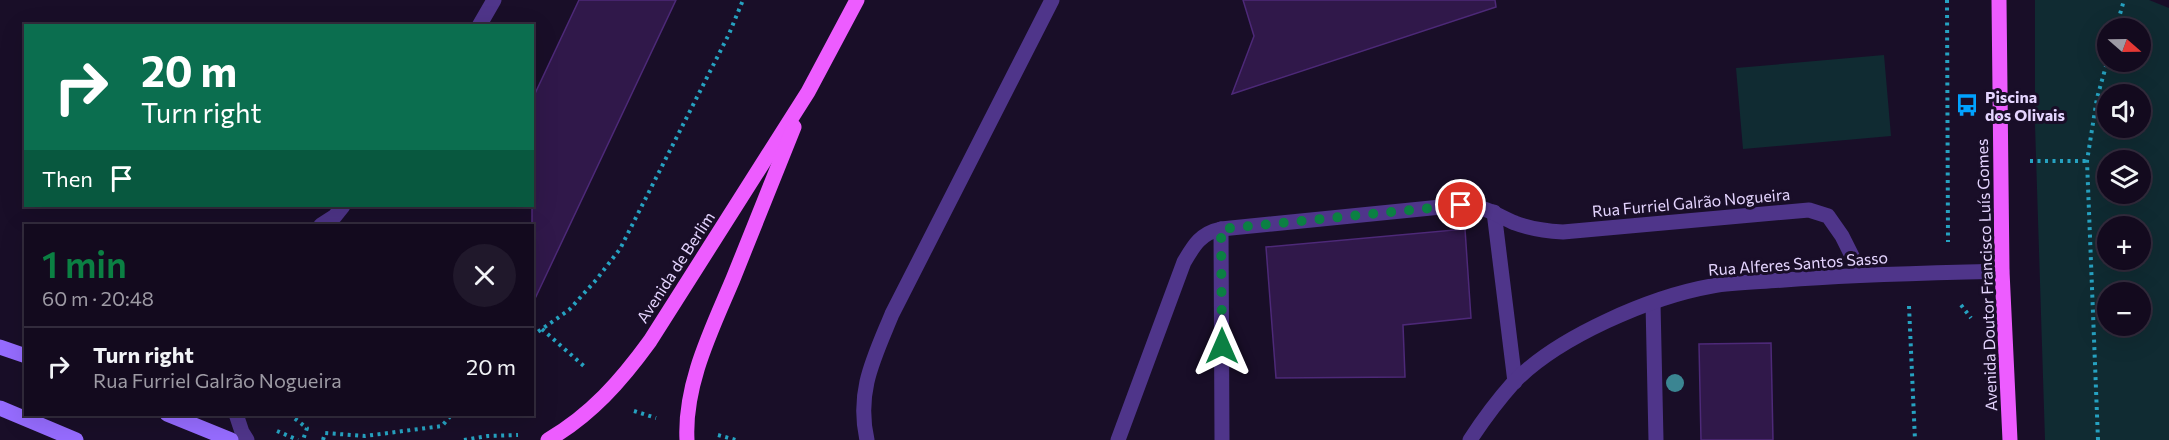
<!DOCTYPE html>
<html lang="en">
<head>
<meta charset="utf-8">
<style>
	:root { --surface:#130a1e; --page:#20182b; --text:#f1f3f6; --muted:#9d9aa4; --line:#322b3c; --accent:#0b8043 }
	body { margin:0; font-family:Commissioner,sans-serif; background:var(--page); color:var(--text); height:100vh; display:flex; flex-direction:column; font-size:22px; white-space:nowrap }
	* { box-sizing:border-box; margin:0 }
	p { font-size:20px; color:var(--muted) }
	.icon { flex:none; width:33px; height:33px; fill:none; stroke:currentColor; stroke-width:2; stroke-linecap:round; stroke-linejoin:round }
	.map { position:relative; flex:1; overflow:hidden }
	.side { position:absolute; left:24px; top:224px; width:510px; height:192px; display:flex; flex-direction:column; background:var(--surface); border-radius:0px; box-shadow:0 6px 24px #0002,0 0 0 2px var(--line) }
	.side>* { flex:none }
	.hud { position:absolute; left:24px; top:24px; width:510px; height:183px; border-radius:0px; box-shadow:0 6px 24px #0002,0 0 0 2px var(--line); background:#0b6e4f; color:#fff; overflow:hidden }
	.needle { width:39px; rotate:110deg }
	.tools { position:absolute; left:2097px; top:18px; display:grid; gap:12px }
	.tools a { display:grid; place-items:center; width:54px; height:54px; border-radius:50%; background:var(--surface); box-shadow:0 6px 24px #0002,0 0 0 2px var(--line); font-size:30px }
	.pin { position:absolute; display:grid; place-items:center; width:51px; height:51px; color:#fff; margin:-26px; border:3px solid #fff; border-radius:50%; box-shadow:0 2px 6px #0007 }
	.me { position:absolute; width:66px; margin:-33px; rotate:0deg; stroke-linejoin:round; filter:drop-shadow(0 0 4px #0008) }
	.turn { display:flex; align-items:center; gap:21px; height:126px; padding:0 18px; font-size:27px }
	.turn .icon { width:78px; height:78px; stroke-width:2.5 }
	.turn b { display:block; font-size:42px; line-height:51px }
	.then { display:flex; align-items:center; height:57px; padding:0 18px; background:#0003; gap:12px; font-size:22px }
	.round { display:grid; place-items:center; flex:none; width:63px; height:63px; border-radius:32px; background:var(--page) }
	.head { display:flex; align-items:center; justify-content:space-between; height:102px; padding:0 18px }
	h1 { font-size:36px; font-weight:600; line-height:45px; color:var(--accent) }
	ul { padding:0; list-style:none }
	li { display:flex; align-items:center; gap:18px; height:78px; padding:0 18px; border-top:2px solid var(--line) }
	li div { flex:1 }
	li b { display:block; font-size:22px }
	li em { font-style:normal }
	.map>svg:first-child { display:block }
	.green { fill:#102b32; fill-rule:evenodd }
	.building { fill:#30184a; stroke:#4d2978; stroke-width:1.5 }
	.lines { fill:none; stroke-linecap:round; stroke-linejoin:round }
	.path { stroke:#26a2c1; stroke-width:4; stroke-dasharray:3 4.5; stroke-linecap:butt }
	.service { stroke:#4f358a; stroke-width:15 }
	.minor { stroke:#4f358a; stroke-width:15 }
	.secondary { stroke:#966cff; stroke-width:15 }
	.primary { stroke:#ed5cff; stroke-width:15 }
	.tree { fill:#3b8592 }
	.route { stroke:#0b8043; stroke-width:10; stroke-dasharray:0 18 }
	.labels { text-anchor:middle; dominant-baseline:central; stroke-width:6; stroke-linejoin:round; paint-order:stroke }
	.poi-label { font-size:16px; font-weight:bold; fill:#e5d5ff; stroke:#190e28; text-anchor:start }
	.street-label { font-size:16px; fill:#e5d5ff; stroke:#190e28 }
</style>
</head>
<body>
<div class="map">
<svg width="2169" height="440" viewBox="0 0 2169 440">
	<rect width="100%" height="100%" fill="#190e28"/>
	<g class="green">
		<path d="M2035,0H2149L2169,8V440H2045L2035,125ZM2108,28H2140V62H2108ZM2108,94H2140V128H2108ZM2108,160H2140V194H2108ZM2108,226H2140V260H2108ZM2108,292H2140V326H2108Z"/>
		<polygon points="1884,55 1891,136 1743,149 1736,68"/>
	</g>
	<g class="building">
		<polygon points="579,0 676,0 532,305 532,100"/>
		<polygon points="1243,0 1495,0 1496,7 1232,94 1254,36"/>
		<polygon points="1465,229 1471,318 1403,325 1405,377 1276,378 1266,247"/>
		<polygon points="1771,343 1773,440 1701,440 1699,344"/>
	</g>
	<g class="lines">
		<g class="path">
			<polyline points="1947,0 1948,242"/>
			<polyline points="2116,28 2124,0"/>
			<polyline points="2030,161 2087,161"/>
			<polyline points="1961,305 1971,318"/>
			<polyline points="1909,306 1915,440"/>
			<polyline points="542,329 586,368"/>
			<polyline points="532,336 569,310 596,280 620,249 729,34 743,0"/>
			<polyline points="634,411 656,418"/>
			<polyline points="289,414 307,428 303,440"/>
			<polyline points="277,431 298,440"/>
			<polyline points="718,435 736,440"/>
			<polyline points="323,440 325,433 365,436 442,426 452,414"/>
			<polyline points="464,440 488,436 518,435"/>
			<polyline points="2098,440 2087,161 2097,98 2108,59"/>
		</g>
		<path class="service" d="M867,440C856,391 874,358 892,314L1052,0"/>
		<g class="minor">
			<polyline points="479,26 494,0"/>
			<polyline points="1494,212 1515,382"/>
			<polyline points="321,225 335,216 343,206"/>
			<polyline points="1221,229 1222,440"/>
			<polyline points="1653,303 1656,440"/>
			<polyline points="236,414 242,432 247,440"/>
			<path d="M1118,440L1184,262C1194,245 1201,233 1221,229L1461,205C1485,206 1494,214 1515,223C1531,229 1546,231 1563,232L1809,210L1828,216L1842,236L1861,274"/>
			<path d="M1470,440C1483,420 1498,400 1514,382C1558,337 1650,297 1712,286C1735,282 1760,282 1784,280C1857,274 1929,273 2002,271"/>
		</g>
		<g class="secondary">
			<polyline points="0,347 26,356"/>
			<polyline points="0,408 76,440"/>
			<polyline points="167,414 231,440"/>
		</g>
		<g class="primary">
			<polyline points="1999,0 2002,271 2010,440"/>
			<path d="M548,440C591,415 621,381 650,341L808,92L857,0"/>
			<path d="M687,440C684,384 712,329 733,279C753,228 774,178 794,127"/>
		</g>
	</g>
	<circle class="tree" cx="1675" cy="383" r="9"/>
	<g class="lines">
		<polyline class="route" points="1222,346 1221,229 1461,205"/>
	</g>
	<defs>
		<g id="bus-bare" transform="scale(1.8)"><path d="M-5-6H5V4H4V6H2V4H-2V6H-4V4H-5ZM-3.5-4V0h7V-4ZM-3.5 1.2v1.5H-2V1.2ZM2 1.2v1.5H3.5V1.2Z" fill="#01a2ff" stroke="#190e28" stroke-width="2.5" paint-order="stroke"/></g>
	</defs>
	<g fill-rule="evenodd">
		<use href="#bus-bare" x="1967" y="105"/>
	</g>
	<g class="labels">
		<g class="poi-label">
			<text x="1985" y="96">Piscina<tspan x="1985" dy="18">dos Olivais</tspan></text>
		</g>
		<g class="street-label">
			<text transform="translate(1691 202) rotate(-5)">Rua Furriel Galrão Nogueira</text>
			<text transform="translate(1798 263) rotate(-4)">Rua Alferes Santos Sasso</text>
			<text transform="translate(675 267) rotate(-57)">Avenida de Berlim</text>
			<text transform="translate(1986 275) rotate(-92)">Avenida Doutor Francisco Luís Gomes</text>
		</g>
	</g>
</svg>
<div class="tools">
<a><svg class="needle" viewBox="-14 -14 28 28"><path d="M0-13l5 13h-10z" fill="#e53935"/><path d="M0 13l5-13h-10z" fill="#9d9aa4"/></svg></a>
<a><svg class="icon" aria-label="sound" viewBox="0 0 24 24"><path d="M4 9h4l5-4v14l-5-4H4zM17 9q2 3 0 6"/></svg></a>
<a><svg class="icon" aria-label="layers" viewBox="0 0 24 24"><path d="M12 4l9 5-9 5-9-5zM3 14l9 5 9-5"/></svg></a>
<a>+</a>
<a>−</a>
</div>
<div class="pin" style="left:1461px;top:205px;background:#d93025"><svg class="icon" aria-label="arrive" viewBox="0 0 24 24"><path d="M6 21V4h12l-3 4 3 4H6"/></svg></div>
<svg class="me" style="left:1222px;top:346px" viewBox="-20 -20 40 40"><path d="M0-17L14 15 0 8-14 15z" fill="#0b8043" stroke="#fff" stroke-width="4"/></svg>
<div class="hud">
<div class="turn"><svg class="icon" aria-label="right" viewBox="0 0 24 24"><path d="M7 20v-9h11M14 6l5 5-5 5"/></svg><div><b>20 m</b>Turn right</div></div>
<div class="then">Then<svg class="icon" aria-label="arrive" viewBox="0 0 24 24"><path d="M6 21V4h12l-3 4 3 4H6"/></svg></div>
</div>
<section class="side">
<div class="head"><div><h1>1 min</h1><p>60 m · 20:48</p></div><a class="round"><svg class="icon" aria-label="close" viewBox="0 0 24 24"><path d="M6 6l12 12M18 6L6 18"/></svg></a></div>
<ul>
<li><svg class="icon" aria-label="right" viewBox="0 0 24 24"><path d="M7 20v-9h11M14 6l5 5-5 5"/></svg><div><b>Turn right</b><p>Rua Furriel Galrão Nogueira</p></div><em>20 m</em></li>
</ul>
</section>
</div>
</body>
</html>
